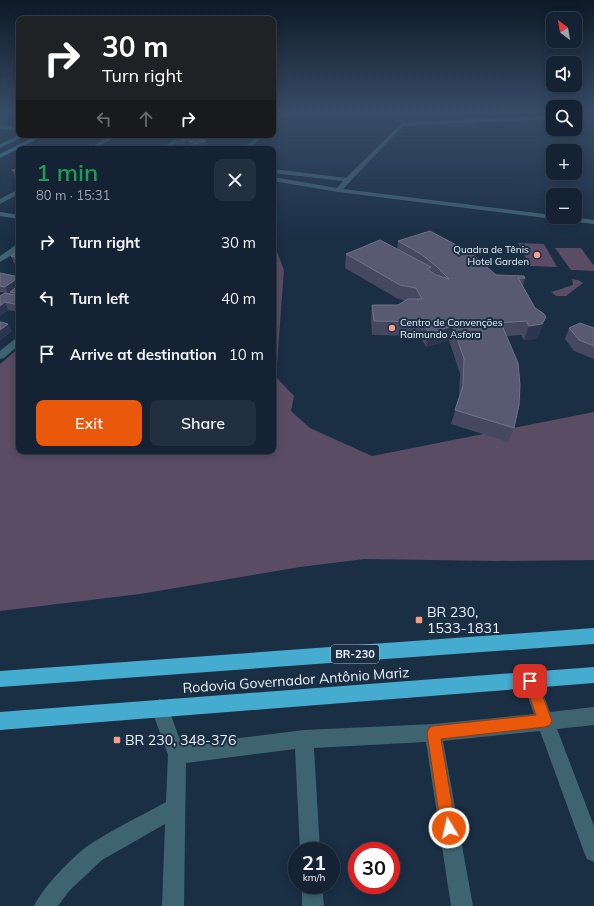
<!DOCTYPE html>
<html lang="en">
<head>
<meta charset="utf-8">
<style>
	:root { --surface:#142233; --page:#212f3f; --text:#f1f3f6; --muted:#9da4ac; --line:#333f4e; --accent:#ea580c }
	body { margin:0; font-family:Mulish,sans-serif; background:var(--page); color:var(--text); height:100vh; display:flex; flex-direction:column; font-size:15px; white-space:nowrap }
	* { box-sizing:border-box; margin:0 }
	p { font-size:13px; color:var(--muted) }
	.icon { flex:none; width:22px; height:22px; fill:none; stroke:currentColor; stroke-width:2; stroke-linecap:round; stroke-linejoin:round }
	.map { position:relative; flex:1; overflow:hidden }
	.drawer { position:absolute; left:16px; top:146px; width:260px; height:308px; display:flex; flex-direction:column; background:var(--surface); border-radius:8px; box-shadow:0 2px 10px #0003,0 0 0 1px var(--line) }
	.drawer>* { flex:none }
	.hud { position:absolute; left:16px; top:16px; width:260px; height:122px; border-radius:8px; box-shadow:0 2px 10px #0003,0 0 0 1px var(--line); background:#202124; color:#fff; overflow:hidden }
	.needle { width:26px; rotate:329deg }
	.tools { position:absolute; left:546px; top:12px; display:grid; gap:8px }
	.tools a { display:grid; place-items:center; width:36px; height:36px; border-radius:8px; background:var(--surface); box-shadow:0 2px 10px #0003,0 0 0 1px var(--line); font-size:20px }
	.speed { position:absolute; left:288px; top:842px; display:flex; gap:8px; font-size:20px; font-weight:700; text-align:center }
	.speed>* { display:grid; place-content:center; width:52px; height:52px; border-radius:50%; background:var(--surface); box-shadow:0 2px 10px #0003,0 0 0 1px var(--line); line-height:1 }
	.speed small { font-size:10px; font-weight:400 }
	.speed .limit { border:6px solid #d22; background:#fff; color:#111 }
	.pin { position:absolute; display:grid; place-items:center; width:34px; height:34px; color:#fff; margin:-17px; border-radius:8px; box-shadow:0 2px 6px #0006 }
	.me { position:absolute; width:44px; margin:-22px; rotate:351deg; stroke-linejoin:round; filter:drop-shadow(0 0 3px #0008) }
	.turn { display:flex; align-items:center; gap:14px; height:84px; padding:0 20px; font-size:18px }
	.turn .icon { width:52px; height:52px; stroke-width:2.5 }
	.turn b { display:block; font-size:28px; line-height:34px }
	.lanes { display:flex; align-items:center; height:38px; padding:0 20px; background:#0003; justify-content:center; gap:20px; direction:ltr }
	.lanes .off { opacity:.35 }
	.round { display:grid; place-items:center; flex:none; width:42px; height:42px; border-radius:8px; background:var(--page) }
	.summary { display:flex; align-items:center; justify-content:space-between; height:68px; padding:0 20px }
	h1 { font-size:24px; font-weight:600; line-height:30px; color:#1e9e55 }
	.cta { display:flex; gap:8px; margin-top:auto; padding:8px 20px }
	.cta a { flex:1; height:46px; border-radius:8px; background:var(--accent); color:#fff; font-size:16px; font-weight:600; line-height:46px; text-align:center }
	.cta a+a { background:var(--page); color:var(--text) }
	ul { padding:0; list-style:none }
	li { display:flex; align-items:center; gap:12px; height:56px; padding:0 20px }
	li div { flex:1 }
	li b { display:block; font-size:15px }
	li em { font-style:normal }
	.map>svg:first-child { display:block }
	.green { fill:#594c64 }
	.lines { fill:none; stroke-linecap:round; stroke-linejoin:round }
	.street { fill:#3e6371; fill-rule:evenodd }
	.secondary { fill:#438097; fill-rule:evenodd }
	.highway { fill:#45accf; fill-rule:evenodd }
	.wall { fill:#464862 }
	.shaded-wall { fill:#2d364f }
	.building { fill:#575a72; stroke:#6f7288 }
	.route { fill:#ea580c; stroke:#983908 }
	.poi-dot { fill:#f49e88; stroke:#1a2e44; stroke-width:1.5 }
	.labels { text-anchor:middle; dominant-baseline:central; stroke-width:4; stroke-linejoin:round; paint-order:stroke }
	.far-poi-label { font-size:10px; fill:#ecf4fd; stroke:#1a2e44; text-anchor:end }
	.shield { fill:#1a2e44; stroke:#adb9c6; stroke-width:1 }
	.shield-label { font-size:11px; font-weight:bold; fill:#ecf4fd }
	.near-poi-label { font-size:14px; fill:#ecf4fd; stroke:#1a2e44; text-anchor:start }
	.near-street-label { font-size:14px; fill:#ecf4fd; stroke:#1a2e44 }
</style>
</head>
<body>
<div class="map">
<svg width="594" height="906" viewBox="0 0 594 906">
	<rect width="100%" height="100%" fill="#1a2e44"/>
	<g class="green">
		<polygon points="518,243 544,244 557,267 530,266"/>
		<polygon points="273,246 276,249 284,270 276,377 294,396 291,411 310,428 372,456 594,412 594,560 496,561 365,559 300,567 140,594 0,611 0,364 19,348 19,451 273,451"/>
		<polygon points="555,248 581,248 594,266 594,271 571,270"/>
		<polygon points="572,279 578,280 583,283 566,296 556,296 551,292 573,285"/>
	</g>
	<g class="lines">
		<g class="street">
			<polygon points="283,112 288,112 273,125 273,120"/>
			<polygon points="553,115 553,119 403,126 343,189 553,215 553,217 571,217 594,220 594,224 338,192 273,181 273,177 337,188 343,181 273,173 273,169 346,178 402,123"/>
			<polygon points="0,125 19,127 19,131 0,129"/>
			<polygon points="111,135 118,135 95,149 88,149"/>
			<polygon points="181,135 188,135 168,149 161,149"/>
			<polygon points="258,135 264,135 249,149 243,149"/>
			<polygon points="19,189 19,194 0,204 0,199"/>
			<polygon points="0,212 19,215 19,219 0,216"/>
			<polygon points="16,245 19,245 19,251 0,262 0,256"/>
			<polygon points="19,337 19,345 4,358 0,359 0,351 16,338"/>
			<path d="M530,673L536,675L550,712L594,707V725L557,729L594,826V862L587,859L584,852L540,731L443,741L473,906H451L426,742L314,748L320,851H300L295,749L186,763L184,906H162L165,824L102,860L69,891L58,906H34C42,888 73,856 89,845C113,829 141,816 166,802L168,755L151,708L154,702L160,699L166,702L182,745L304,730L433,724L534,714L522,681L524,675Z"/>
			<polygon points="302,885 322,885 324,906 302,906"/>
		</g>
		<g class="secondary">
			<polygon points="19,135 26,135 0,148 0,144"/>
			<polygon points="38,135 45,135 0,158 0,154"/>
		</g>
		<g class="highway">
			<polygon points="594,628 594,644 0,687 0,671"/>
			<polygon points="594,667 594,683 0,730 0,712"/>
		</g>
	</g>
	<g class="wall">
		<polygon points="175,135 193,135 206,141 207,149 177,149"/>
		<polygon points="19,168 19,189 12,170"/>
		<polygon points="398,241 496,275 525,278 523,286 535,308 546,317 540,332 536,339 524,340 521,335 507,336 514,428 508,442 451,424 459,398 460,374 449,340 426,347 420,336 372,335 371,319 372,305 398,305 406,301 398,299 345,268 346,254 397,249"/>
		<polygon points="19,252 19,264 14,263 11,256"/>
		<polygon points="0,273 19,277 19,312 8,310 0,316 0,293 1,296 5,293 0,292"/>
		<polygon points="569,328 594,328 594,359 574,351 565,339"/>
	</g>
	<g class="shaded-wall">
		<polygon points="188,140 189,149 186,149 185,141"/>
		<polygon points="206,141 207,149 197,149 196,144"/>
		<polygon points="19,277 19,286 8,294 5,287"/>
		<polygon points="5,302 8,310 0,316 0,306"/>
		<polygon points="546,317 540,332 536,339 524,340 529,326"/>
		<polygon points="8,324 12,331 0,341 0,330"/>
		<polygon points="453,326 449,340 426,347 429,333"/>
	</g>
	<g class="building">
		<polygon points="178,135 193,135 206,141 196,144 188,140 185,141 179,137 181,137"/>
		<polygon points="19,168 19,173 12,170"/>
		<polygon points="430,231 471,253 496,275 524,276 525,278 518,278 535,308 543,313 546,317 542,324 529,326 526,321 499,323 501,323 518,363 520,385 519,405 514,428 455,410 463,386 464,359 453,326 429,333 423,322 374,321 372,305 398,305 408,299 422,299 416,288 400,285 346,254 380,240 431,267 427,269 436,275 449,279 436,266 421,254 398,241"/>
		<polygon points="18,251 19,252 19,258 11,256"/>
		<polygon points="0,273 19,277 5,287 0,286"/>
		<polygon points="19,285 19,294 10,292"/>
		<polygon points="5,293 19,296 19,305 5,302 0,306 0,296"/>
		<polygon points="0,322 1,322 8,324 0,330"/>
		<polygon points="580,323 594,328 594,346 579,340 569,328"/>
	</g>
	<linearGradient id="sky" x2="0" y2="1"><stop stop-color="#0e1925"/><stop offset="0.47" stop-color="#384c67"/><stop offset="1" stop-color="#384c67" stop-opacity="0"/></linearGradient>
	<rect width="594" height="239" fill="url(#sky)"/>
	<polygon class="route" points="530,675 535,676 537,681 552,721 550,725 545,727 441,739 456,828 454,833 449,835 444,833 441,828 427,733 429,728 433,726 536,715 524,681 526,676"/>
	<g class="poi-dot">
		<circle cx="537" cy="255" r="4"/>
		<circle cx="392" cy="328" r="4"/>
		<rect x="415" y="616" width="8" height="8" rx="2"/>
		<rect x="113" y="736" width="8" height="8" rx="2"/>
	</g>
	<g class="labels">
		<g class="far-poi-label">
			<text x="529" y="249">Quadra de Tênis<tspan x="529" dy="12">Hotel Garden</tspan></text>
			<text x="400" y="322" text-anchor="start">Centro de Convenções<tspan x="400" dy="12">Raimundo Asfora</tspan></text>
		</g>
		<rect class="shield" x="331" y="645" width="48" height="18" rx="3"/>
		<g class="shield-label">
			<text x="355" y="654">BR-230</text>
		</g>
		<g class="near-poi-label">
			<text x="427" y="612">BR 230,<tspan x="427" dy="16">1533-1831</tspan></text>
			<text x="125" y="740">BR 230, 348-376</text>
		</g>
		<g class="near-street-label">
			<text transform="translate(296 680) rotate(-4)">Rodovia Governador Antônio Mariz</text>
		</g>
	</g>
</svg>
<div class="tools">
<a><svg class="needle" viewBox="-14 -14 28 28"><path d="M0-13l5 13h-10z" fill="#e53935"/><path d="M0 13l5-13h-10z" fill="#9da4ac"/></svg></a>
<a><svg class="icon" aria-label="sound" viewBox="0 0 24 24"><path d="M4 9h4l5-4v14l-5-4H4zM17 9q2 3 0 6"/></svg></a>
<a><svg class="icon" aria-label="search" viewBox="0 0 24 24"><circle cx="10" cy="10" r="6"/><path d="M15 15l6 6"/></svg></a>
<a>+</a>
<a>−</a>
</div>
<div class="speed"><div>21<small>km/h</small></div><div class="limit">30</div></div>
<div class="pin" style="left:530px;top:681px;background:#d93025"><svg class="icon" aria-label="arrive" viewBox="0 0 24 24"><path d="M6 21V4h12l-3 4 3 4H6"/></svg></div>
<svg class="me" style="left:449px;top:828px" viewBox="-20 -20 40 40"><circle r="17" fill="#ea580c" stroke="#fff" stroke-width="3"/><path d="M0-11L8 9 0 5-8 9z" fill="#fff"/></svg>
<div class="hud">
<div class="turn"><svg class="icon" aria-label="right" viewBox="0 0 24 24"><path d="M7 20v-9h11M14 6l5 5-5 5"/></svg><div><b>30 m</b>Turn right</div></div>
<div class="lanes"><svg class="icon off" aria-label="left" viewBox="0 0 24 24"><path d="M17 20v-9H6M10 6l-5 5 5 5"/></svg><svg class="icon off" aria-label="ahead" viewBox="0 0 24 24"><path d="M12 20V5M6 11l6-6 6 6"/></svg><svg class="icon" aria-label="right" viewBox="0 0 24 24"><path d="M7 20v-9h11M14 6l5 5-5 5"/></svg></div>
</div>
<section class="drawer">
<div class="summary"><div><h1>1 min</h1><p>80 m · 15:31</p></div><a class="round"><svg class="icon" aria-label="close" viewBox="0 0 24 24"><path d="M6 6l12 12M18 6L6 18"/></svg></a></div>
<ul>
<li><svg class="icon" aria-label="right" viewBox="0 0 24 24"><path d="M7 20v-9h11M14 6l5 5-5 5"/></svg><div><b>Turn right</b></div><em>30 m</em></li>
<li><svg class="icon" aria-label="left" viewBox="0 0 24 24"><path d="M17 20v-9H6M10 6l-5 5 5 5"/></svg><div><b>Turn left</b></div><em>40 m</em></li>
<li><svg class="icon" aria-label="arrive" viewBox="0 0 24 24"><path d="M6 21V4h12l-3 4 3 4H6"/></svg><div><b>Arrive at destination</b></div><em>10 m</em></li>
</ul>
<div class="cta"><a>Exit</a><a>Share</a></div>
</section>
</div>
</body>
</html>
